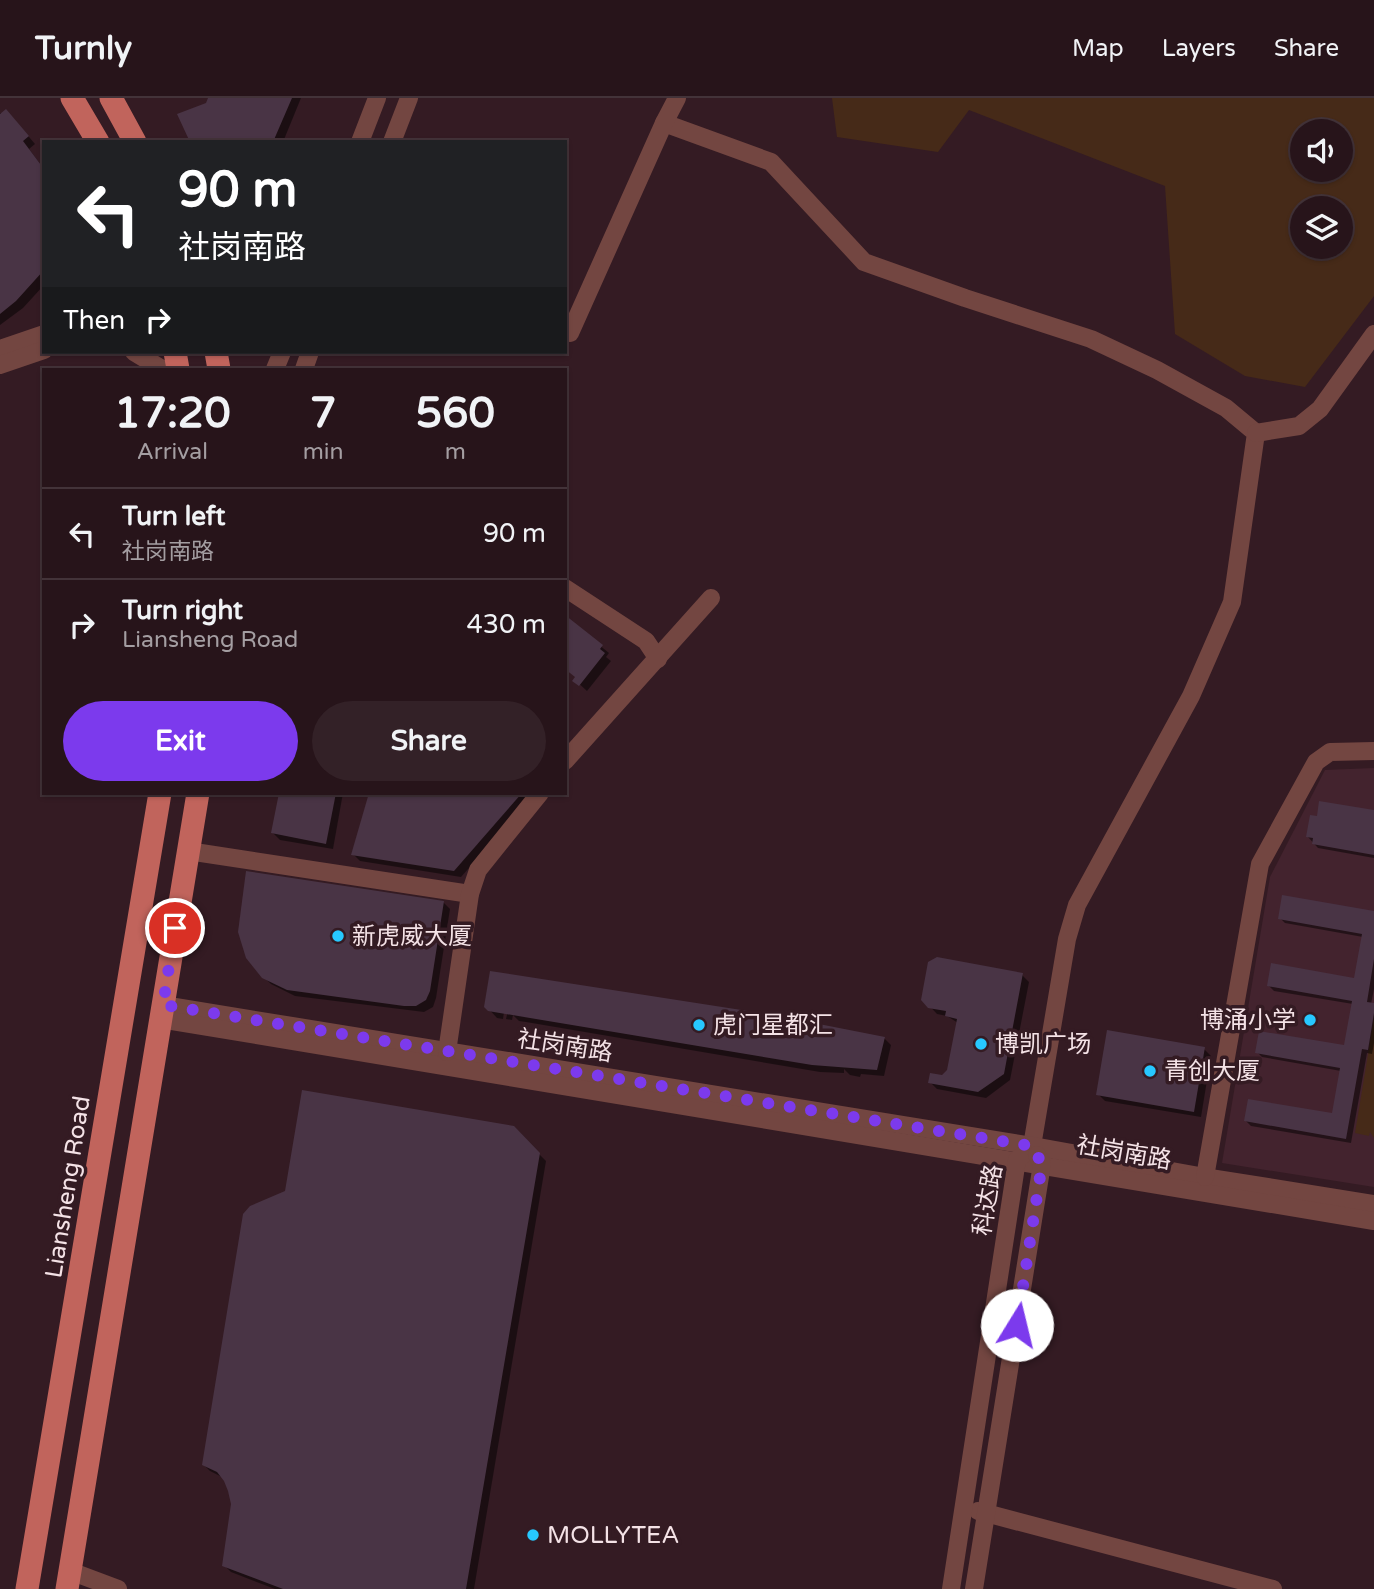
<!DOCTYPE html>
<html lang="en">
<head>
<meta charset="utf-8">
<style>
	:root { --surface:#27141a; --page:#332127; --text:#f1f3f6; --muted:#a49ea2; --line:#433339; --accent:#7c3aed }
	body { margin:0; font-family:"Varela Round","Noto Sans SC",sans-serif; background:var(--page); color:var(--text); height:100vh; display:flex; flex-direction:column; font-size:26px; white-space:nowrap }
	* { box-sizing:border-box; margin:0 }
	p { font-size:23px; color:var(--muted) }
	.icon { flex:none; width:38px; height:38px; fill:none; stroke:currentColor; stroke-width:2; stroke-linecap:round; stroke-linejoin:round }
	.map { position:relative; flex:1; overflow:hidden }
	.details { position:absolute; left:42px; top:270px; width:525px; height:427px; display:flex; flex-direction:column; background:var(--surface); border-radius:0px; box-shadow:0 2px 5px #0004,0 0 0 2px var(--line) }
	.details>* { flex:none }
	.guide { position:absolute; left:42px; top:42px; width:525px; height:214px; border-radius:0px; box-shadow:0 2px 5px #0004,0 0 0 2px var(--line); background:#202124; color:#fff; overflow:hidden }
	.tools { position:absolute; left:1290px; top:21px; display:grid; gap:14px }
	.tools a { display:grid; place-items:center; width:63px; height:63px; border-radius:50%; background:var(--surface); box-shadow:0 2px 5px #0004,0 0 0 2px var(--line); font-size:35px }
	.pin { position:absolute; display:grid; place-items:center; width:60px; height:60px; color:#fff; margin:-30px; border:4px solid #fff; border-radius:50%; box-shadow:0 2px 7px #0007 }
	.me { position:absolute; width:77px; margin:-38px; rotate:9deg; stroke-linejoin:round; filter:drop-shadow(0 0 5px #0008) }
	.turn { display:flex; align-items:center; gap:24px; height:147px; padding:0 21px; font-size:32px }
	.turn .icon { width:91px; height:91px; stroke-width:2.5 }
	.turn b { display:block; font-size:49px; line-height:60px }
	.then { display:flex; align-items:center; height:66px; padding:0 21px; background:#0003; gap:14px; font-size:26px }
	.eta { display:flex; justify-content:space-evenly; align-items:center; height:119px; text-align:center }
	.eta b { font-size:42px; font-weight:700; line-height:49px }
	.button { display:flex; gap:14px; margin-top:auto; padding:14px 21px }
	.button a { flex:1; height:80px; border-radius:42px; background:var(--accent); color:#fff; font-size:28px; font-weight:700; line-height:80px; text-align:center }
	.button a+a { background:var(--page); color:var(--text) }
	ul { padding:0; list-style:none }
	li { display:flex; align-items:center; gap:21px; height:91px; padding:0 21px; border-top:2px solid var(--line) }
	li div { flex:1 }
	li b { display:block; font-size:26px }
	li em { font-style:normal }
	header { display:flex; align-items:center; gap:42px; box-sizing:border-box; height:98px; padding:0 35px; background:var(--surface); border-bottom:2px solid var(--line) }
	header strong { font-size:33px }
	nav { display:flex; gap:38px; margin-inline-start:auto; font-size:24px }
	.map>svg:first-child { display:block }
	.built { fill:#43232e }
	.green { fill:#462a18; fill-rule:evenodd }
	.shadow { fill:#0007 }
	.building { fill:#493445 }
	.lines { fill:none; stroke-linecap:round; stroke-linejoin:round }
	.minor { stroke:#734641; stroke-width:18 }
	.major { stroke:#c1645c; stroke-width:23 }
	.route { stroke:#7c3aed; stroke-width:12; stroke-dasharray:0 21.6 }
	.poi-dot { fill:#27c8ff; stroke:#341b23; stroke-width:2.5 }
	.labels { text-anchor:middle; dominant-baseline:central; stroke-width:7; stroke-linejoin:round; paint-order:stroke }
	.poi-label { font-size:24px; fill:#f4e2e6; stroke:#341b23; text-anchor:start }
	.street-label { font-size:24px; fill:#f4e2e6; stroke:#341b23 }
</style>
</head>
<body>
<header>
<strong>Turnly</strong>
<nav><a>Map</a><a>Layers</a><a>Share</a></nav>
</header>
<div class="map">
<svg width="1374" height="1491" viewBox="0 0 1374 1491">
	<rect width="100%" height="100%" fill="#341b23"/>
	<polygon class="built" points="1374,670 1374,1089 1222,1065 1270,779 1325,672"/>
	<g class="green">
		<path d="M832,0H1374V198L1305,289L1245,278L1175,236L1165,88L969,12L938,54L837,39ZM1302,33H1340V72H1302ZM1302,110H1340V149H1302Z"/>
		<polygon points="1374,920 1374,1040 1370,1034 1369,1038 1355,1035"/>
	</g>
	<g class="shadow">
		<polygon points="210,0 301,0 283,44 192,44"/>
		<polygon points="0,15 13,20 35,46 29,51 44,71 44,187 23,210 0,227"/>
		<polygon points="565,519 609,555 606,559 611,563 587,593 575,582 577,579"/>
		<polygon points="280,695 343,695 333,751 280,742 273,735"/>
		<polygon points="371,695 535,695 461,779 360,763 353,756"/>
		<polygon points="1374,714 1374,760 1318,750 1308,739 1318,720"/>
		<polygon points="443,804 450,811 436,900 433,909 424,914 295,898 271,886 256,872"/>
		<polygon points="1374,815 1374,891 1371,906 1374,907 1374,945 1372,956 1367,955 1351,1045 1251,1028 1246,1023 1333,1017 1341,973 1262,959 1257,954 1345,949 1353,906 1274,893 1269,888 1356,882 1363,839 1285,825 1280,820"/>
		<polygon points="492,875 498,880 565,891 566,887 768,918 843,932 847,937 874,942 875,938 884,940 891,947 884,978 861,976 860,979 850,977 844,971 844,975 820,974 526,924 519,923 513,917 512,922 506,921 509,908 505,908 503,921 497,920 486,908"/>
		<polygon points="1022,877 1029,884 1010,982 986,1000 937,991 930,984 943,979 949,973 958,925 947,918 937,916 923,901"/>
		<polygon points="1204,951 1211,958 1201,1019 1105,1003 1098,996"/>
		<polygon points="513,1030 546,1063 474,1491 275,1491 231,1474 224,1467 233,1406 224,1380 210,1373 203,1366"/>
	</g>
	<g class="building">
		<polygon points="208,0 292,0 273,44 190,44 177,16 206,5"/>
		<polygon points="6,11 29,38 23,43 44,71 44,172 16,203 0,216 0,16"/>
		<polygon points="565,517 603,547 600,551 605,555 579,588 572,583 575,579 565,571"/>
		<polygon points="279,695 336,695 326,746 271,735"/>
		<polygon points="369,695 522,695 454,773 351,757"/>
		<polygon points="1319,703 1374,712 1374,757 1312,746 1313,740 1306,739 1310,717 1317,718"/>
		<polygon points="246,773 444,803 430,893 426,902 416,908 404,908 287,892 262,880 246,860 238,834"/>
		<polygon points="1282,797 1374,813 1374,861 1367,904 1374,905 1374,915 1368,952 1362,951 1346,1041 1244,1023 1248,1001 1332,1015 1340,970 1255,955 1259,933 1344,947 1352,903 1267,888 1271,865 1354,880 1362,836 1278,821"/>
		<polygon points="937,859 1023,875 1004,976 978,994 928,985 930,975 942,977 947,972 957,921 945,918 946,913 928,910 921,902 928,864"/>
		<polygon points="490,873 768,916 885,939 877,972 812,967 488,913 484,909"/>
		<polygon points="1107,932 1205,949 1194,1014 1096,997"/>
		<polygon points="302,992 514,1028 540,1055 466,1491 283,1491 222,1468 231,1406 228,1393 224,1383 217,1374 202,1367 243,1116 250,1108 285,1093"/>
	</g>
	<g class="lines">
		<g class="minor">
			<polyline points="664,25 771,64 864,164 965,200 1091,241 1157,272 1226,310 1256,335 1232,504 1191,598 1077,807 1067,841 1032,1048"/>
			<polyline points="360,44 377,0"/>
			<polyline points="392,44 409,0"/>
			<polyline points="565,233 570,235 664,25 677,0"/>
			<polyline points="0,251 44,236"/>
			<polyline points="134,254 162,271"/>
			<polyline points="0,267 44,252"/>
			<polyline points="275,271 282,254"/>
			<polyline points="304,271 310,254"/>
			<polyline points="1256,335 1299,328 1320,311 1374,236"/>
			<polyline points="565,490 646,543 658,561"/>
			<polyline points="565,663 711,500"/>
			<polyline points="188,753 470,796"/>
			<polyline points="163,907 1032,1048 1205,1079 1374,1106"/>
			<polyline points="160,921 1374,1123"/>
			<polyline points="447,954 470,796 478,772 540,695"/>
			<polyline points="1205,1079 1260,766 1316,664 1330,654 1374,653"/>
			<polyline points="978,1413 1273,1491"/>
			<polyline points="70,1473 118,1491"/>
			<polyline points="951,1491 1017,1062 1025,1055"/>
			<polyline points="974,1491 1042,1066 1037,1057"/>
		</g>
		<g class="major">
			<polyline points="72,0 98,44"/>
			<polyline points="111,0 135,44"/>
			<polyline points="175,254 178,271"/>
			<polyline points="216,254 219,271"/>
			<polyline points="27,1491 160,695"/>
			<polyline points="67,1491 198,695"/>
		</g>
	</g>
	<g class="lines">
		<polyline class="route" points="175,830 163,907 1032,1048 1042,1066 1017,1227"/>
	</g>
	<g class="poi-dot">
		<circle cx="338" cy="838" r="7"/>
		<circle cx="1310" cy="922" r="7"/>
		<circle cx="699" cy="927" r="7"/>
		<circle cx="981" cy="946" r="7"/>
		<circle cx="1150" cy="973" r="7"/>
		<circle cx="533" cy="1437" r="7"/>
	</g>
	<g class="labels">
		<g class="poi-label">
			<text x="352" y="838">新虎威大厦</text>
			<text x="1296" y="922" text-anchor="end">博涌小学</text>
			<text x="713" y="927">虎门星都汇</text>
			<text x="995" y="946">博凯广场</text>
			<text x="1164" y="973">青创大厦</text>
			<text x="547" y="1437">MOLLYTEA</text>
		</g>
		<g class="street-label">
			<text transform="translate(565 948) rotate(9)">社岗南路</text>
			<text transform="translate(1124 1055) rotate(10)">社岗南路</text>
			<text transform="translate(68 1089) rotate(-81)">Liansheng Road</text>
			<text transform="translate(988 1102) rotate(-80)">科达路</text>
		</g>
	</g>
</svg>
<div class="tools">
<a><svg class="icon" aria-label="sound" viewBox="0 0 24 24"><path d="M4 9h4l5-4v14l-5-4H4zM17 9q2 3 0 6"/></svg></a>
<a><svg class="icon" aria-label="layers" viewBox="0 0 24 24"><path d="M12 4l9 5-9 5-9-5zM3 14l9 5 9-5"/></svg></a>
</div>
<div class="pin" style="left:175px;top:830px;background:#d93025"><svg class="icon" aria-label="arrive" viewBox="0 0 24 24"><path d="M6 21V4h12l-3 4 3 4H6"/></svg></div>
<svg class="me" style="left:1017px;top:1227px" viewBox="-20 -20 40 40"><circle r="19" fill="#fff"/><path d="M0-13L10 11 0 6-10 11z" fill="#7c3aed"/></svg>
<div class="guide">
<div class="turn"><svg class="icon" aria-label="left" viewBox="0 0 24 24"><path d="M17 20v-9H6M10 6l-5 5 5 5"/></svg><div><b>90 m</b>社岗南路</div></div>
<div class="then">Then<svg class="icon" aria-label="right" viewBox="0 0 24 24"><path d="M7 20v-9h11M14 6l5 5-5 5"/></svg></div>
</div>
<section class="details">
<div class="eta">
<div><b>17:20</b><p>Arrival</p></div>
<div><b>7</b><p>min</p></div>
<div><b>560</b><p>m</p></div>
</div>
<ul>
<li><svg class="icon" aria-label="left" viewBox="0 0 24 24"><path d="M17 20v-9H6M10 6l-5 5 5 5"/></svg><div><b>Turn left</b><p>社岗南路</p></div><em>90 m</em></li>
<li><svg class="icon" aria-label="right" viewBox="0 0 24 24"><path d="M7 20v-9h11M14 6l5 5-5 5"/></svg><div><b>Turn right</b><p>Liansheng Road</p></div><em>430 m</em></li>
</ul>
<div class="button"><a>Exit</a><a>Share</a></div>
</section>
</div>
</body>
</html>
